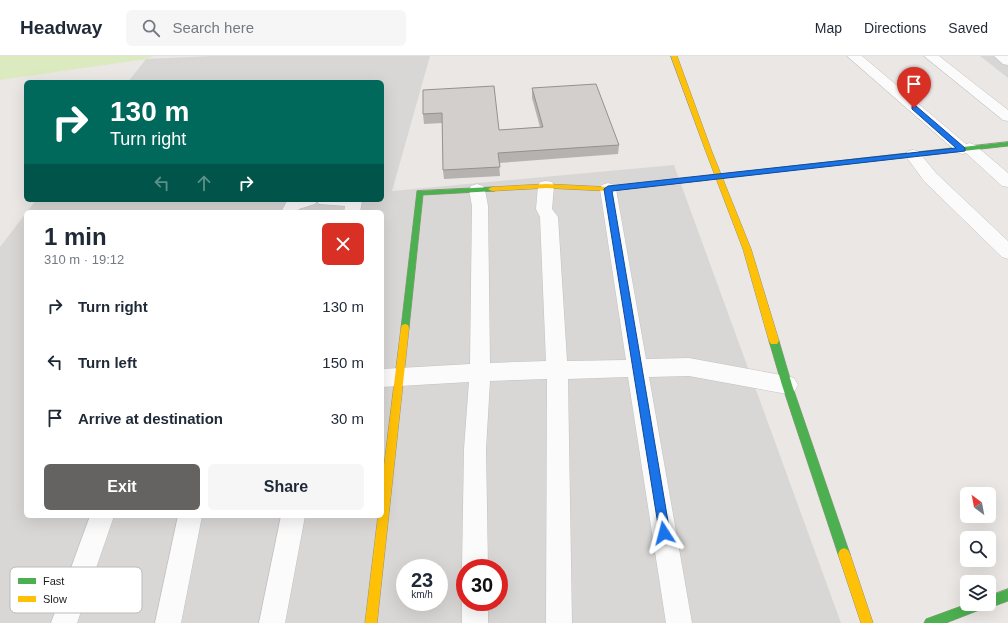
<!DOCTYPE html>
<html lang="en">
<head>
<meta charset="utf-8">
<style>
	:root { --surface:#fff; --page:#f6f6f7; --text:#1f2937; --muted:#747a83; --line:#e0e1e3; --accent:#646362 }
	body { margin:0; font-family:Arial,sans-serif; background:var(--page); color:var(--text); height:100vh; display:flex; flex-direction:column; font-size:15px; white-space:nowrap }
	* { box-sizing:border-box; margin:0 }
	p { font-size:13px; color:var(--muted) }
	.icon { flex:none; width:22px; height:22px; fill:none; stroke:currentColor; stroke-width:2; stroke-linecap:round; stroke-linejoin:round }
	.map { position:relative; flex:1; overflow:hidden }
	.sheet { position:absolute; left:24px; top:154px; width:360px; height:308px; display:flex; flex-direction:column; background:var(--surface); border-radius:6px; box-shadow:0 4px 16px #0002 }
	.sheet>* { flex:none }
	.banner { position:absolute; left:24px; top:24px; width:360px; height:122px; border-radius:6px; box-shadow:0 4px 16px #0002; background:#00695c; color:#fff; overflow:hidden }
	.needle { width:26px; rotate:328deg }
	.fabs { position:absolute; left:960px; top:431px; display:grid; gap:8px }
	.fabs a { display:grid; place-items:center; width:36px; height:36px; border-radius:6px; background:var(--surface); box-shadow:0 4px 16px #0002; font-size:20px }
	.speed { position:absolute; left:396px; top:503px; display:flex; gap:8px; font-size:20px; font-weight:700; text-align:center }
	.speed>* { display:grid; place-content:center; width:52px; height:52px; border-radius:50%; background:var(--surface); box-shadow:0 4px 16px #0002; line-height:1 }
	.speed small { font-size:10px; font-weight:400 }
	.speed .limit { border:6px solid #d22; background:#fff; color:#111 }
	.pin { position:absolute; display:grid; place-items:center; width:34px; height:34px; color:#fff; margin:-41px -17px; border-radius:50% 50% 50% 0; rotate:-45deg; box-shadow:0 0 4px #0007 }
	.pin .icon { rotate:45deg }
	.me { position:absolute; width:44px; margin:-22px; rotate:351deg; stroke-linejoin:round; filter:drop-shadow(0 0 3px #0008) }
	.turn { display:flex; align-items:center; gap:14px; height:84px; padding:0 20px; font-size:18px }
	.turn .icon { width:52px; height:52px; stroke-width:2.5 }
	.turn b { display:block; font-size:28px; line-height:34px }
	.lanes { display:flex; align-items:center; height:38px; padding:0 20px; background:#0003; justify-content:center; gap:20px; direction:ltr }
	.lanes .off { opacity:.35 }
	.round { display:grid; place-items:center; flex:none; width:42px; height:42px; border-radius:6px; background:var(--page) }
	.overview { display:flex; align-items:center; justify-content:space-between; height:68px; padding:0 20px }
	h1 { font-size:24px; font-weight:700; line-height:30px }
	.button { display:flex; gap:8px; margin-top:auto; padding:8px 20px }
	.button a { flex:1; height:46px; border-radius:6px; background:var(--accent); color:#fff; font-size:16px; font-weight:700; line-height:46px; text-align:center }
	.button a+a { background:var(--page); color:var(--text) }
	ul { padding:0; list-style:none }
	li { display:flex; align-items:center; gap:12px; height:56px; padding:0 20px }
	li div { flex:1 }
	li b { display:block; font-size:15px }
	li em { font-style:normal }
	header { display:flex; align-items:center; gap:24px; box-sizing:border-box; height:56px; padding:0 20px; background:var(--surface); border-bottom:1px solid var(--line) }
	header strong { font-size:19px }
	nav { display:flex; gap:22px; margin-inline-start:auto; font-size:14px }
	.search { width:280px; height:36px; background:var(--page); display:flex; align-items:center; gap:10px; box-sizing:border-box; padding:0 14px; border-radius:6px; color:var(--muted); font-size:15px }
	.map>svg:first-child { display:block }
	.residential { fill:#d9d7d6; fill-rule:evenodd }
	.grass { fill:#dceac0 }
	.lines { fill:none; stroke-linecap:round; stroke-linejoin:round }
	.street-casing { stroke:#c3c2c0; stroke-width:1 }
	.fast-casing { stroke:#95937c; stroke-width:1 }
	.slow-casing { stroke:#95937c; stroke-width:1 }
	.street { fill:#fcfbfb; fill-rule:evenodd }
	.fast { fill:#4caf50; fill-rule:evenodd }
	.slow { fill:#ffc107; fill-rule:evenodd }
	.wall { fill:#b5b2b0 }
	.building { fill:#d3cfcd; stroke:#949190 }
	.route { fill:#1a73e8; stroke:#114b97 }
	.key { fill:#fff; stroke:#bbb; stroke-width:1 }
	.key-label { font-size:11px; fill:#1c1c1c }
</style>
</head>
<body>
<header>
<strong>Headway</strong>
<div class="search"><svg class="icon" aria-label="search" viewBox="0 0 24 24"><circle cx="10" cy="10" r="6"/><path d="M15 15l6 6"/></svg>Search here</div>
<nav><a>Map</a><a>Directions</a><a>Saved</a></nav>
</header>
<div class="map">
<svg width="1008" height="567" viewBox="0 0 1008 567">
	<rect width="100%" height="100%" fill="#eae7e4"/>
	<g class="residential">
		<path d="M213,0H430L392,135L674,109L841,567H0V191L26,157V460H382V156H27L36,144H382V26H128L146,3ZM405,512H439V546H405ZM465,512H499V546H465Z"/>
		<polygon points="980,0 1008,0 1008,22"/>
	</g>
	<polygon class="grass" points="0,0 153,0 146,3 0,24"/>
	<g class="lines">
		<g class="street-casing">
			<g id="street">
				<polygon points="847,0 862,0 966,88 970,87 975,89 1008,117 1008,131 1002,130 966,97 962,98 957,96"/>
				<polygon points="924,0 939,0 1008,54 1008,65 1003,64"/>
				<polygon points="994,0 1008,0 1008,9 1003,8"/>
				<polygon points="913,94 918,95 936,117 1008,185 1008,203 1002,201 924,125 905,99 908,95"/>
				<polygon points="546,125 552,126 554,130 552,153 558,161 567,305 626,304 600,133 602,129 608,127 614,129 616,133 646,303 689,302 787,320 794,322 798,329 794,336 787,338 689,320 649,321 692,567 666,567 628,321 568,323 572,567 546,567 547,323 490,325 486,393 488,512 465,512 465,519 462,512 464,393 469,326 382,331 382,313 470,308 472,150 469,134 471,130 477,128 483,130 485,134 488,150 490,307 546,305 540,161 536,153 538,130 540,126"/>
				<polygon points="290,144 362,144 362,145 360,156 344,156 345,150 319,148 317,145 315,148 299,153 297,156 281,156 287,145"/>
				<polygon points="90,460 114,460 77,567 51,567"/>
				<polygon points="178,460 202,460 181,567 155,567"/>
				<polygon points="281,460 305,460 285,567 259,567"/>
				<polygon points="465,538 465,546 488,546 488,567 462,567 462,546"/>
			</g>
		</g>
		<g class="fast-casing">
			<g id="fast">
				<polygon points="1008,86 1008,90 705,124 701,122 705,120"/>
				<polygon points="492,131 495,131 495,135 423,139 409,272 408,275 402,275 401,272 417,135"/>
				<polygon points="774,281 777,282 779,285 792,329 850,498 848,502 844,504 840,502 838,498 782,329 769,285 771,282"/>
				<polygon points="1008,533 1008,545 989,552 987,551 946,567 924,567 926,563 967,548 989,548 989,540"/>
			</g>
		</g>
		<g class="slow-casing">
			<g id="slow">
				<polygon points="671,0 677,0 712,96 751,193 779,285 777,288 771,288 769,285 743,193 706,96"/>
				<polygon points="705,120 708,120 708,124 608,135 546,132 492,135 488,133 492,131 546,128 608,131"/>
				<polygon points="405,268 408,269 409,272 377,567 365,567 378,460 382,460 382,426 401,272 402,269"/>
				<polygon points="844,492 848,494 850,498 873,567 861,567 838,498 840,494"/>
			</g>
		</g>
		<use href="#street" class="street"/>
		<use href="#fast" class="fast"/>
		<use href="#slow" class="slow"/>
	</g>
	<polygon class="wall" points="532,32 619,89 618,98 499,107 500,120 444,123 443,114 442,67 424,68 423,58 423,34 499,74 540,71 532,42"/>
	<polygon class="building" points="596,28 619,89 498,97 500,111 443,114 442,57 423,58 423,34 494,30 499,74 543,71 532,32"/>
	<polygon class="route" points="912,50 916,50 965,92 965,95 612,135 670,477 668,481 664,482 660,481 604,133 608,130 956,92 912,53"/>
	<rect x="10" y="511" width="132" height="46" rx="6" class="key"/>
	<rect x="18" y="522" width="18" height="6" fill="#4caf50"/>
	<rect x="18" y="540" width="18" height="6" fill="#ffc107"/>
	<g class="key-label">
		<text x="43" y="529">Fast</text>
		<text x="43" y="547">Slow</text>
	</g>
</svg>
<div class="fabs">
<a><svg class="needle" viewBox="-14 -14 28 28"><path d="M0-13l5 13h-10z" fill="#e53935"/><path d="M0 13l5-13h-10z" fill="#747a83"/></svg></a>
<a><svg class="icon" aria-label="search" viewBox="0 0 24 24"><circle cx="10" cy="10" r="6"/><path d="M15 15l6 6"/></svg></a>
<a><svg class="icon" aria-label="layers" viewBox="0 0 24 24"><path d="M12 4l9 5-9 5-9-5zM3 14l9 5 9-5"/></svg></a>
</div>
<div class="speed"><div>23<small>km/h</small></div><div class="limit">30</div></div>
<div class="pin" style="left:914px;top:52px;background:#d93025"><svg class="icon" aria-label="arrive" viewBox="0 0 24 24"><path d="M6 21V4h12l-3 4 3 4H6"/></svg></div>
<svg class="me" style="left:664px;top:477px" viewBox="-20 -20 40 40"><path d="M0-17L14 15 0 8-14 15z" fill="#1a73e8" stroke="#fff" stroke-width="4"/></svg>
<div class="banner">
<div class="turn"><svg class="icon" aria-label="right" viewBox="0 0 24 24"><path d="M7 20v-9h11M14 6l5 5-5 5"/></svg><div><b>130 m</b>Turn right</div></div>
<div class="lanes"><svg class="icon off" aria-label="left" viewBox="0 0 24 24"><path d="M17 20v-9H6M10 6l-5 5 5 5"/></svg><svg class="icon off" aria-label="ahead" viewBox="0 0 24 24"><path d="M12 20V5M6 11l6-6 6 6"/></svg><svg class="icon" aria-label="right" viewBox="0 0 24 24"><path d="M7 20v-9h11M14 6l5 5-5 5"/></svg></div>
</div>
<section class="sheet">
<div class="overview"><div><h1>1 min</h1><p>310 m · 19:12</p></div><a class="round" style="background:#d93025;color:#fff"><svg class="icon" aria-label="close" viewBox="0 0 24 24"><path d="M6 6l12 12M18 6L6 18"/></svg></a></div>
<ul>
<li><svg class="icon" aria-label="right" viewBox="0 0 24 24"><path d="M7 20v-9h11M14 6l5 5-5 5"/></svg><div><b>Turn right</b></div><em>130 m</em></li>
<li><svg class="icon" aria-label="left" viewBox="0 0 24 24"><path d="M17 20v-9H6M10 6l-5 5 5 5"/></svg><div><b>Turn left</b></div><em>150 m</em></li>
<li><svg class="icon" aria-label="arrive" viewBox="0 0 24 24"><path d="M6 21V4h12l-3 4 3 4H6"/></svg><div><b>Arrive at destination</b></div><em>30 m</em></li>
</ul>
<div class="button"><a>Exit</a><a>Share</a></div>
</section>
</div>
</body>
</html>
